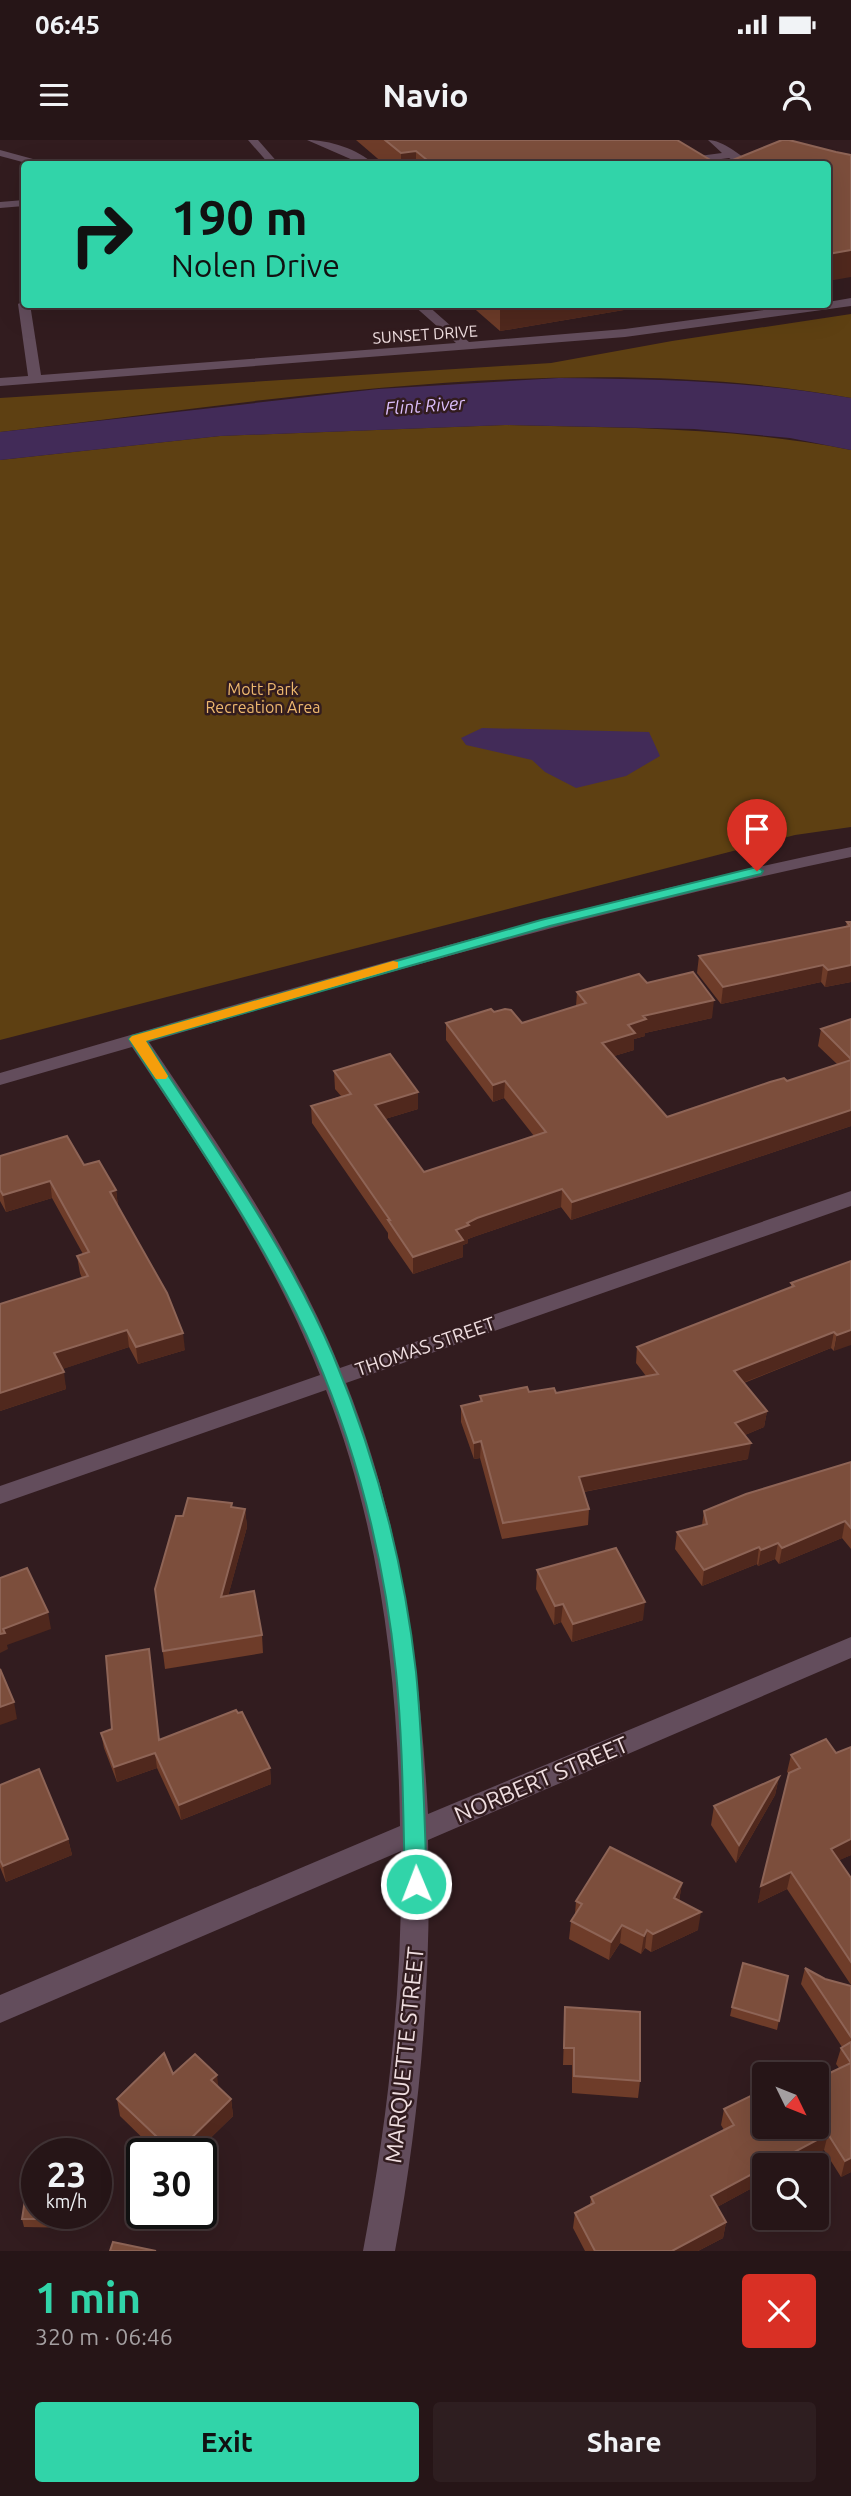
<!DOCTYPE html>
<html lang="en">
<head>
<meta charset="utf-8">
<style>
	:root { --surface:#261517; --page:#2e1e20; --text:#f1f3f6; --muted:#a49fa1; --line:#423436; --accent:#31d4a9 }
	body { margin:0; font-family:Ubuntu,sans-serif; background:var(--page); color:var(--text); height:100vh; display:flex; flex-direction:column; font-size:26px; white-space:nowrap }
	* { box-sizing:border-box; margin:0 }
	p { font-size:23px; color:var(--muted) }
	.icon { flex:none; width:38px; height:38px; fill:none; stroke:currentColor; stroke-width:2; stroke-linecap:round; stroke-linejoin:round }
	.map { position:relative; height:2111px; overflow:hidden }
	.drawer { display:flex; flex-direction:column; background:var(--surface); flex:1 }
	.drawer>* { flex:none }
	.guide { position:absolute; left:21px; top:21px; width:810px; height:147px; border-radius:7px; box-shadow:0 7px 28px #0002,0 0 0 2px var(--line); background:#31d4a9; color:#111; overflow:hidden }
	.needle { width:46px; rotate:133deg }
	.fabs { position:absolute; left:752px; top:1922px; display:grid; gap:14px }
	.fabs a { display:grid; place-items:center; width:77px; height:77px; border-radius:7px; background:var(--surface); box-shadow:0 7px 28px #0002,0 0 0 2px var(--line); font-size:35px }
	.speed { position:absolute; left:21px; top:1998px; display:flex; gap:14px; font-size:35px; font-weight:700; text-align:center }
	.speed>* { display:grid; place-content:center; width:91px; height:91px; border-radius:50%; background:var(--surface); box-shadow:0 7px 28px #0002,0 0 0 2px var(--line); line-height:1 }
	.speed small { font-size:18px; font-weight:400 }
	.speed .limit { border:4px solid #111; border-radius:10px; background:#fff; color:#111 }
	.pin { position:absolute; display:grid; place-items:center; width:60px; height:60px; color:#fff; margin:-72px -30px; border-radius:50% 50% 50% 0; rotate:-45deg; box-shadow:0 0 7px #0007 }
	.pin .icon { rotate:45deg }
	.me { position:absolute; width:77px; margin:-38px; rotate:359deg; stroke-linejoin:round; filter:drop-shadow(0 0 5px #0008) }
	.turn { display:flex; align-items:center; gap:24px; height:147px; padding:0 35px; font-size:32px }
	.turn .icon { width:91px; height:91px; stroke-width:2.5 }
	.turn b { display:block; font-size:49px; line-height:60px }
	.round { display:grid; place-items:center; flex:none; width:74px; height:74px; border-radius:7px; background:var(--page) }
	.headline { display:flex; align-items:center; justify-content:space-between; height:119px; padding:0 35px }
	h1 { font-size:42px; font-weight:700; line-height:52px; color:var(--accent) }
	.action { display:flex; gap:14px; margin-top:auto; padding:14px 35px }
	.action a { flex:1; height:80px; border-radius:7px; background:var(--accent); color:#111; font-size:28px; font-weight:700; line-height:80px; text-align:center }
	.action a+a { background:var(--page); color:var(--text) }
	.status { display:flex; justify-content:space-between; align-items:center; height:49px; padding:0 35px; background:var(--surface); direction:ltr }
	.status svg { height:19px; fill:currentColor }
	header { display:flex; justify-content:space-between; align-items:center; height:91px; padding:0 35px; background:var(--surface); font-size:32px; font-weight:700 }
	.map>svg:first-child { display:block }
	.green { fill:#5e4012 }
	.water { fill:#422b58 }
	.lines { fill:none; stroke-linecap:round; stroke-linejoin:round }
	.minor { fill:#634d5c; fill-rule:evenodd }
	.wall { fill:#6e3c29 }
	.shaded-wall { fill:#50281d }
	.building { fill:#7c4e3c; stroke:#8e6456; stroke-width:2 }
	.route { fill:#31d4a9; stroke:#208a6e; stroke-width:2 }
	.slow { fill:#f59e0b }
	.labels { text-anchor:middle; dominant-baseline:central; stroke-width:5; stroke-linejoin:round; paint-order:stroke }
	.far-street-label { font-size:16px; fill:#efdee0; stroke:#321c1f }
	.far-park-label { font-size:16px; fill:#efb96f; stroke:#321c1f }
	.far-water-label { font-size:18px; font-style:italic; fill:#dcbefb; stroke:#321c1f }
	.street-label { font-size:19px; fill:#efdee0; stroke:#321c1f }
	.near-street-label { font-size:23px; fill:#efdee0; stroke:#321c1f }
</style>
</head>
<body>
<div class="status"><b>06:45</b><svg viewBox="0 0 49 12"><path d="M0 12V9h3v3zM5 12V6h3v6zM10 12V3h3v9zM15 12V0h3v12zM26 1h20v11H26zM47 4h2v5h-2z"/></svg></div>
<header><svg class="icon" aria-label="menu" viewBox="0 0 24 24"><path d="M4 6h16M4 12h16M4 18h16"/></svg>Navio<svg class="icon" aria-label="person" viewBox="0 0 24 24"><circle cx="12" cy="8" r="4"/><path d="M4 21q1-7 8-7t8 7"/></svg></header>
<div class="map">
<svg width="851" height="2111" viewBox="0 0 851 2111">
	<rect width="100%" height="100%" fill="#321c1f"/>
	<g class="green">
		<path d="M851,174V258C572,208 279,260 0,292V258L551,223L672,201Z"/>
		<path d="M505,285C621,288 737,287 851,310V687L795,695L0,900V320L220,296Z"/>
	</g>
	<g class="water">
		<path d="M559,238C657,239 754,241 851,258V310L790,298L694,289L505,285L220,296L0,320V292L378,249Z"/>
		<polygon points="482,588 649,592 660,616 626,636 576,648 545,632 532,620 466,605 461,598"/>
	</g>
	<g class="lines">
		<g class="minor">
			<polygon points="248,0 258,0 279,24 269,24"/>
			<path d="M307,0C330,0 357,9 374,24H362Z"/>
			<path d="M645,0L669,2L699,16L722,13L708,0C723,0 741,16 753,24H739L729,18L698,22Z"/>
			<polygon points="0,10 44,22 45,24 30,24 0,16"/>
			<polygon points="24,60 24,66 0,68 0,62"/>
			<polygon points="851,158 851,166 625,197 0,246 0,238 28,236 18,164 24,160 24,164 30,164 41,235 456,203 412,164 426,164 469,202 625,189 807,164 828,164 828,162"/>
			<path d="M851,707V717C614,767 381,833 149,902C219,1006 293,1111 340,1228L851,1051V1066L346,1243C401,1381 420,1527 428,1674L851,1497V1518L428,1700C432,1838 420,1975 395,2111H363C388,1979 403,1846 401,1711L0,1883V1855L400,1686C398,1539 380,1388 326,1250L0,1364V1346L320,1235C274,1117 202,1012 132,907L0,945V933C282,851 563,767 851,707Z"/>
		</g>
	</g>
	<g class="wall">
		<polygon points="356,0 677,0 717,24 384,24"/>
		<polygon points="469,164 659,164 500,191"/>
		<polygon points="847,782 851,782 851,842 825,847 821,842 721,864 697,833 699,816 846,787"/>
		<polygon points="647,843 712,878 645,893 645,896 634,899 634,910 614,916 667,977 787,941 837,924 818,906 821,889 851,879 851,986 571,1080 561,1067 476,1096 468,1099 468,1103 463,1105 463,1117 413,1134 388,1098 388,1093 312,983 311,966 341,956 335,949 334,931 418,969 385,979 424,1032 534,996 504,958 493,962 446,900 446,883 494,872 522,883 576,866 577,852"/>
		<polygon points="0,1016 84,1025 116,1050 118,1066 185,1210 138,1224 129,1207 62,1229 66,1249 0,1271 0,1164 82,1138 80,1133 77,1116 83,1114 52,1058 6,1072 0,1061"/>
		<polygon points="851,1121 834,1211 831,1208 744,1243 767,1271 764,1287 745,1295 748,1319 584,1352 589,1369 588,1385 502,1399 480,1318 474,1319 461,1282 461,1266 480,1262 480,1256 529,1252 556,1253 646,1236 636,1223 637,1207 791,1147 791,1143"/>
		<polygon points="851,1322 851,1409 842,1398 779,1424 775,1419 758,1426 757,1424 702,1446 675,1409 677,1392 702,1385 704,1371"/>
		<polygon points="232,1363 232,1367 245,1369 247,1387 228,1456 262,1495 263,1513 165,1529 155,1449 183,1376"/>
		<polygon points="537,1430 643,1480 572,1502 561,1482 554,1485 536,1449"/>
		<polygon points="101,1593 159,1600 270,1628 271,1644 181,1680 157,1628 117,1642 104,1608"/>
		<polygon points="851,1607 851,1715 839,1720 851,1738 851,1845 787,1749 758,1763 789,1634 787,1632 791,1615 836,1613"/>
		<polygon points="779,1637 775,1655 736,1723 711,1685 714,1666"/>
		<polygon points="0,1645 68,1699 72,1715 6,1742 0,1727"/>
		<polygon points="682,1743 679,1761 698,1790 651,1812 645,1808 641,1814 620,1803 609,1820 569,1799 571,1781 575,1774 576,1761"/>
		<polygon points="805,1828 825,1839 851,1846 851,2032 841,2037 824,2010 765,2025 765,2041 717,2067 726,2082 723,2098 698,2111 585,2111 573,2088 575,2073 590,2065 591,2057 724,1990 721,1985 724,1969 765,1986 839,1928 836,1924 841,1908 842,1907 801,1844"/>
		<polygon points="788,1836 777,1890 730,1876 732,1867"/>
		<polygon points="565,1867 640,1941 638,1958 572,1953 572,1925 563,1925"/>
		<polygon points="173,1934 218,1947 231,1959 233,1976 194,2014 159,2014 120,1976 117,1959"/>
		<polygon points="81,2074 79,2088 24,2087 22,2079"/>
	</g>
	<g class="shaded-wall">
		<polygon points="416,11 416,24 401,24 401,13"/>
		<polygon points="851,110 851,137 828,141 828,114"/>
		<polygon points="500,164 659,164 500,191"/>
		<polygon points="823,825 821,842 721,864 723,847"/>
		<polygon points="851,825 851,842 825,847 828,830"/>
		<polygon points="714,860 712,878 645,893 645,896 634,899 634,910 601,920 602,903 628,885 643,876"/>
		<polygon points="505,941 504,958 493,962 493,945"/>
		<polygon points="418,952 418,969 375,982 375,965"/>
		<polygon points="851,970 851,986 571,1080 572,1062"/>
		<polygon points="50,1041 52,1058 6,1072 3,1055"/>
		<polygon points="562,1049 561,1067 476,1096 468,1099 468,1103 463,1105 463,1117 413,1134 413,1117 467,1083 477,1078"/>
		<polygon points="116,1050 118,1067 110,1052"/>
		<polygon points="127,1190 129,1207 57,1231 54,1213"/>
		<polygon points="851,1190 851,1205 834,1211 837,1195"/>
		<polygon points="834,1192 831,1208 732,1247 734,1231"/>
		<polygon points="183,1193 185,1210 138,1224 136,1207"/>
		<polygon points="64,1232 66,1249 0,1271 0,1253"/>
		<polygon points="767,1271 764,1287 733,1300 735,1283"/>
		<polygon points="481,1301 480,1318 474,1319 474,1303"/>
		<polygon points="751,1303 748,1319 578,1353 579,1337"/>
		<polygon points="245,1369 247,1387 223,1475 221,1457"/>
		<polygon points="845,1381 842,1398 779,1424 782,1408"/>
		<polygon points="778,1403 775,1419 758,1426 761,1410"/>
		<polygon points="759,1407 757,1424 702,1446 704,1430"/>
		<polygon points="645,1462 643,1480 572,1502 573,1484"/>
		<polygon points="563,1464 561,1482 554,1485 555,1466"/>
		<polygon points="48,1472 51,1489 7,1505 8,1509 0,1513 0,1494 3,1489"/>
		<polygon points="14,1562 17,1579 0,1585 0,1567"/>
		<polygon points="155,1613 157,1628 117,1642 114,1627"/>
		<polygon points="270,1628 271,1644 181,1680 179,1665"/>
		<polygon points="779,1637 775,1655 736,1723 739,1705"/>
		<polygon points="68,1699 72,1715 6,1742 3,1726"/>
		<polygon points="851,1699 851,1715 827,1726 831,1709"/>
		<polygon points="791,1732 787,1749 758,1763 761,1746"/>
		<polygon points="682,1743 679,1761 674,1758"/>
		<polygon points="701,1772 698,1790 651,1812 653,1794"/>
		<polygon points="622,1785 620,1803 609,1820 611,1802"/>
		<polygon points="647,1790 645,1808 641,1814 644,1796"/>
		<polygon points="217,1935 219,1952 211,1940"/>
		<polygon points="231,1959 233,1976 194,2014 175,2014"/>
		<polygon points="828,1994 824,2010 796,2025 770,2025"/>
		<polygon points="851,2018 851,2032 841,2037 845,2021"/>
		<polygon points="765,2027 765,2041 708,2072 711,2056"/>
		<polygon points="78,2074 81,2074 79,2088 77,2079"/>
		<polygon points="726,2082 723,2098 698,2111 672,2111"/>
	</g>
	<g class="building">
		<polygon points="385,0 677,0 717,24 457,24 456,23 432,24 416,11 401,13"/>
		<polygon points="782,0 789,0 836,12 851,15 851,110 828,114 828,24 723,24"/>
		<polygon points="847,782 851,782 851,825 828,830 823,825 723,847 699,816 850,786"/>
		<polygon points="693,832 714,860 643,876 646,879 628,885 635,893 602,903 667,977 770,942 784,938 787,941 851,920 851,970 572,1062 562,1049 477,1078 467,1083 469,1085 456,1090 463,1100 413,1117 388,1080 390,1080 311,966 351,954 334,931 390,914 418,952 375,965 424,1032 546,992 505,941 493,945 446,883 491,869 494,872 505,869 511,870 522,883 586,863 577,852 639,834 647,843"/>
		<polygon points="851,879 851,919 821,889"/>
		<polygon points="67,996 84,1025 99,1021 116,1050 110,1052 167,1153 183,1193 136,1207 127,1190 54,1213 64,1232 0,1253 0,1164 88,1136 77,1116 89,1112 50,1041 3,1055 0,1050 0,1016"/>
		<polygon points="851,1121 851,1190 837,1195 834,1192 734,1231 767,1271 735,1283 751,1303 579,1337 589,1369 503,1383 481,1301 474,1303 461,1266 482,1261 480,1256 527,1247 529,1252 554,1248 556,1253 658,1234 637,1207 794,1146 791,1143"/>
		<polygon points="851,1322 851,1388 845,1381 782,1408 778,1403 761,1410 759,1407 704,1430 677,1392 707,1384 704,1371 746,1354"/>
		<polygon points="188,1358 232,1363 231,1367 245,1369 221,1457 254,1451 262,1495 163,1511 155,1449 176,1376 183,1376"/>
		<polygon points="616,1408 645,1462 573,1484 563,1464 555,1466 537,1430"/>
		<polygon points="27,1428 48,1472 3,1489 5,1493 0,1494 0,1438"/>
		<polygon points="149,1509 159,1600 236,1570 238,1573 242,1572 270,1628 179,1665 155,1613 114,1627 101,1593 112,1589 106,1516"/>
		<polygon points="0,1529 14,1562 0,1567"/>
		<polygon points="826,1599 836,1613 851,1607 851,1699 831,1709 851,1738 851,1822 791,1732 761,1746 789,1633 800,1628 791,1615"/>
		<polygon points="39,1629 68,1699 3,1726 0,1720 0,1645"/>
		<polygon points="779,1637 739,1705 714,1666"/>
		<polygon points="610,1707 682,1743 674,1758 701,1772 653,1794 647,1790 644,1796 622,1785 611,1802 571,1781 582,1764 576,1761"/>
		<polygon points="743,1823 788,1836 779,1881 732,1867"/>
		<polygon points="805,1828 825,1839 851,1846 851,1897"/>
		<polygon points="565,1867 640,1872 640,1941 574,1936 574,1908 564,1908"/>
		<polygon points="851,1902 851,2018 845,2021 828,1994 770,2025 765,2025 765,2027 711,2056 726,2082 672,2111 595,2111 575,2073 594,2063 591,2057 734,1985 724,1969 765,1949 765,1986 817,1986 817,1939 851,1923 841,1908"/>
		<polygon points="164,1913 173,1934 195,1914 217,1935 211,1940 231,1959 175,2014 117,1959"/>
		<polygon points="31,2022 37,2022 37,2074 78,2074 77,2079 22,2079"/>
		<polygon points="113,2102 156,2111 110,2111"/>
	</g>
	<path class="route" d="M757,727L763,731L761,734L550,786L146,901C210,1001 286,1106 333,1215C375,1315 404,1424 416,1532C423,1602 424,1673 427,1744L424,1751L416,1753L408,1751L405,1744C403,1673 403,1602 396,1532C385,1424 358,1314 315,1214C267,1103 195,1001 129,899L132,896L541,780Z"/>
	<polygon class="slow" points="393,821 398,822 398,828 146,901 168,936 166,939 156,939 129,899 132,896"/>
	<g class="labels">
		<g class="far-street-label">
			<text transform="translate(425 194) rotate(-4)">SUNSET DRIVE</text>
		</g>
		<g class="far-park-label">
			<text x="263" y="549">Mott Park<tspan x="263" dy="18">Recreation Area</tspan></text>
		</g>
		<g class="far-water-label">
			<text transform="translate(425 265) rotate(-4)">Flint River</text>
		</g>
		<g class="street-label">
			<text transform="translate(425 1206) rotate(-19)">THOMAS STREET</text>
		</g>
		<g class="near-street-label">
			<text transform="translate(541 1639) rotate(-23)">NORBERT STREET</text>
			<text transform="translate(404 1915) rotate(-84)">MARQUETTE STREET</text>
		</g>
	</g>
</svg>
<div class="fabs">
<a><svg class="needle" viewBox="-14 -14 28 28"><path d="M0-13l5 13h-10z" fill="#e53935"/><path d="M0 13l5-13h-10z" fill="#a49fa1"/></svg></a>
<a><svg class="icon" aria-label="search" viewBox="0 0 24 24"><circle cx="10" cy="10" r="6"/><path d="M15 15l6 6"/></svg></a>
</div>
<div class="speed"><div>23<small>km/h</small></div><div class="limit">30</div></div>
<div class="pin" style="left:757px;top:731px;background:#d93025"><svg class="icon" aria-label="arrive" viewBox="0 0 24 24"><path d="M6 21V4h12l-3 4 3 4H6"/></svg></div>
<svg class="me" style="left:416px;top:1744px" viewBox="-20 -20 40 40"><circle r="17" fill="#31d4a9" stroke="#fff" stroke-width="3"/><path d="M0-11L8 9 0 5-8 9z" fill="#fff"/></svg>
<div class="guide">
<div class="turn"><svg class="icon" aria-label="right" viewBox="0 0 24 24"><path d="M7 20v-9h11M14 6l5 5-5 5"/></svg><div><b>190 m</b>Nolen Drive</div></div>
</div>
</div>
<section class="drawer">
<div class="headline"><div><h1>1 min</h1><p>320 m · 06:46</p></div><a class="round" style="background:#d93025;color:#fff"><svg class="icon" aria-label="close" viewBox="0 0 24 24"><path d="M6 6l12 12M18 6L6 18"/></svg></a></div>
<div class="action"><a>Exit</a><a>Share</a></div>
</section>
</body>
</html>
